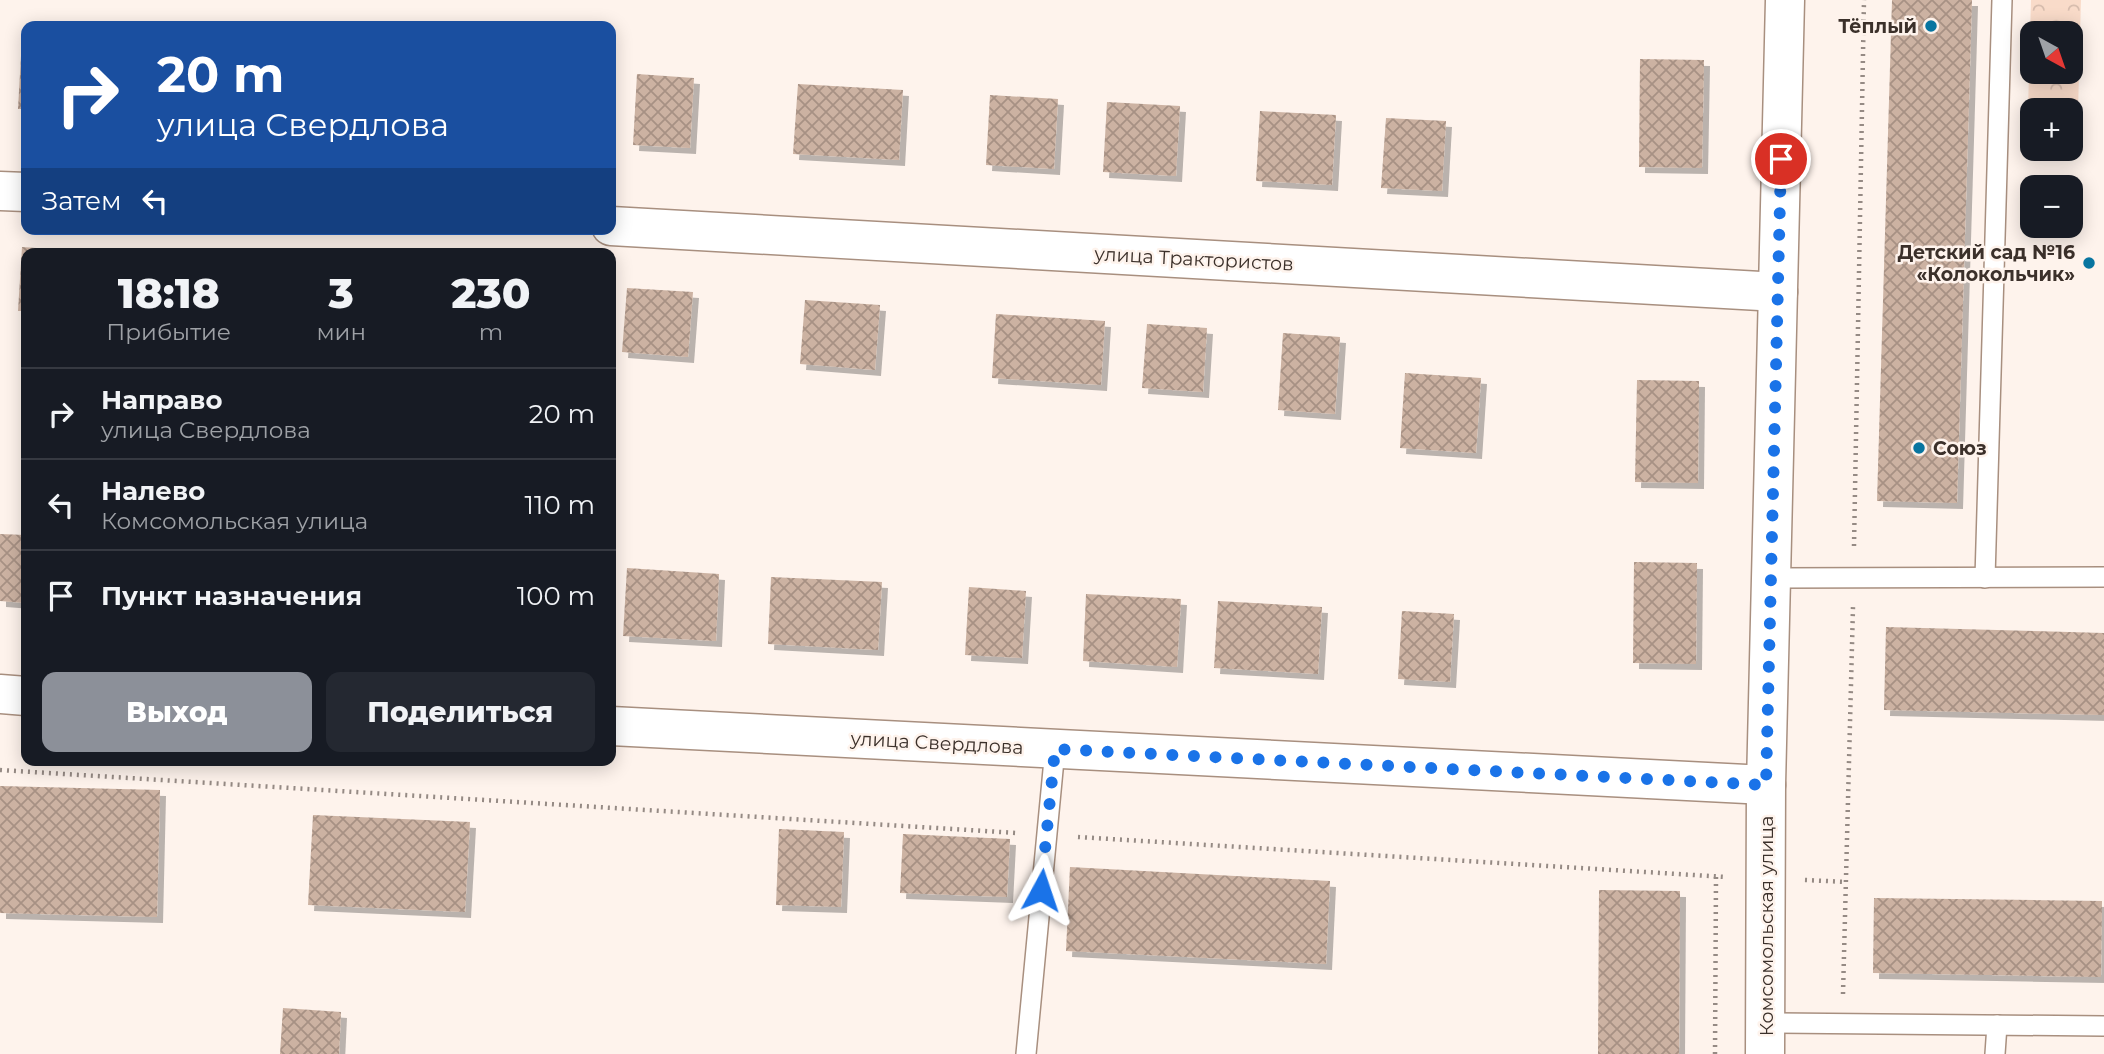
<!DOCTYPE html>
<html lang="ru">
<head>
<meta charset="utf-8">
<style>
	:root { --surface:#171b24; --page:#242831; --text:#f1f3f6; --muted:#9ea1a6; --line:#363941; --accent:#8c9099 }
	body { margin:0; font-family:Montserrat,sans-serif; background:var(--page); color:var(--text); height:100vh; display:flex; flex-direction:column; font-size:26px; white-space:nowrap }
	* { box-sizing:border-box; margin:0 }
	p { font-size:23px; color:var(--muted) }
	.icon { flex:none; width:38px; height:38px; fill:none; stroke:currentColor; stroke-width:2; stroke-linecap:round; stroke-linejoin:round }
	.map { position:relative; flex:1; overflow:hidden }
	.details { position:absolute; left:21px; top:248px; width:595px; height:518px; display:flex; flex-direction:column; background:var(--surface); border-radius:14px; box-shadow:0 4px 18px #0003 }
	.details>* { flex:none }
	.top-card { position:absolute; left:21px; top:21px; width:595px; height:214px; border-radius:14px; box-shadow:0 4px 18px #0003; background:#1a4fa0; color:#fff; overflow:hidden }
	.needle { width:46px; rotate:140deg }
	.fabs { position:absolute; left:2020px; top:21px; display:grid; gap:14px }
	.fabs a { display:grid; place-items:center; width:63px; height:63px; border-radius:14px; background:var(--surface); box-shadow:0 4px 18px #0003; font-size:35px }
	.pin { position:absolute; display:grid; place-items:center; width:60px; height:60px; color:#fff; margin:-30px; border:4px solid #fff; border-radius:50%; box-shadow:0 2px 7px #0007 }
	.me { position:absolute; width:77px; margin:-38px; rotate:5deg; stroke-linejoin:round; filter:drop-shadow(0 0 5px #0008) }
	.turn { display:flex; align-items:center; gap:24px; height:147px; padding:0 21px; font-size:32px }
	.turn .icon { width:91px; height:91px; stroke-width:2.5 }
	.turn b { display:block; font-size:49px; line-height:60px }
	.then { display:flex; align-items:center; height:66px; padding:0 21px; background:#0003; gap:14px; font-size:26px }
	.eta { display:flex; justify-content:space-evenly; align-items:center; height:119px; text-align:center }
	.eta b { font-size:42px; font-weight:800; line-height:49px }
	.action { display:flex; gap:14px; margin-top:auto; padding:14px 21px }
	.action a { flex:1; height:80px; border-radius:14px; background:var(--accent); color:#fff; font-size:28px; font-weight:800; line-height:80px; text-align:center }
	.action a+a { background:var(--page); color:var(--text) }
	ul { padding:0; list-style:none }
	li { display:flex; align-items:center; gap:21px; height:91px; padding:0 21px; border-top:2px solid var(--line) }
	li div { flex:1 }
	li b { display:block; font-size:26px }
	li em { font-style:normal }
	.map>svg:first-child { display:block }
	.park { fill:url(#park-crowns); fill-rule:evenodd }
	.building { fill:url(#building-cross-hatch); filter:url(#shadow) }
	.lines { fill:none; stroke-linecap:round; stroke-linejoin:round }
	.lane-casing { stroke:#a88f7f; stroke-width:22 }
	.street-casing { stroke:#a88f7f; stroke-width:41 }
	.secondary-casing { stroke:#a88f7f; stroke-width:41 }
	.path { stroke:#958a84; stroke-width:4.5; stroke-dasharray:2 5; stroke-linecap:butt }
	.lane { stroke:#fff; stroke-width:19 }
	.street { stroke:#fff; stroke-width:38 }
	.secondary { stroke:#fff; stroke-width:38 }
	.route { stroke:#1a73e8; stroke-width:12; stroke-dasharray:0 21.6 }
	.poi-dot { fill:#0875a0; stroke:#fef3ec; stroke-width:2.5 }
	.labels { text-anchor:middle; dominant-baseline:central; stroke-width:5; stroke-linejoin:round; paint-order:stroke }
	.poi-label { font-size:19px; font-weight:bold; fill:#3b302a; stroke:#fef3ec; text-anchor:end }
	.street-label { font-size:19px; fill:#3b302a; stroke:#fef3ec }
</style>
</head>
<body>
<div class="map">
<svg width="2104" height="1054" viewBox="0 0 2104 1054">
	<defs>
		<pattern id="park-crowns" width="20" height="18" patternUnits="userSpaceOnUse" patternTransform="scale(1.75)"><rect width="20" height="18" fill="#f9dbc9"/><path d="M2 6a3 3 0 1 1 6 0M12 15a3 3 0 1 1 6 0" fill="none" stroke="#d6bcad"/></pattern>
		<pattern id="building-cross-hatch" width="8" height="8" patternUnits="userSpaceOnUse" patternTransform="scale(1.75)"><rect width="8" height="8" fill="#ccb2a2"/><path d="M0 0l8 8M0 8l8-8" fill="none" stroke="#a79184"/></pattern>
		<filter id="shadow"><feDropShadow dx="6" dy="6" stdDeviation="0" flood-color="#0004"/></filter>
	</defs>
	<rect width="100%" height="100%" fill="#fef3ec"/>
	<path class="park" d="M2031,0H2081L2077,148H2070V110H2032V147L2027,146ZM2032,33H2070V72H2032Z"/>
	<g class="building">
		<polygon points="1892,0 1972,0 1957,503 1877,501"/>
		<polygon points="22,38 26,39 26,109 18,109"/>
		<polygon points="1640,59 1704,60 1702,168 1639,167"/>
		<polygon points="637,74 694,78 690,148 633,145"/>
		<polygon points="798,84 903,90 899,160 793,154"/>
		<polygon points="990,95 1058,99 1054,169 986,165"/>
		<polygon points="1107,102 1180,106 1176,176 1103,172"/>
		<polygon points="1260,111 1336,115 1332,185 1256,181"/>
		<polygon points="1386,118 1446,121 1442,191 1381,188"/>
		<polygon points="22,247 97,252 97,254 26,254 26,311 18,311"/>
		<polygon points="627,288 693,292 688,357 622,352"/>
		<polygon points="805,300 880,305 875,370 800,364"/>
		<polygon points="996,314 1105,321 1101,385 992,378"/>
		<polygon points="1147,324 1207,328 1203,392 1142,388"/>
		<polygon points="1283,333 1340,337 1335,414 1278,410"/>
		<polygon points="1405,373 1481,378 1476,453 1400,448"/>
		<polygon points="1637,380 1699,381 1698,483 1635,482"/>
		<polygon points="0,534 26,535 26,603 0,601"/>
		<polygon points="1634,562 1697,563 1696,664 1633,663"/>
		<polygon points="627,568 719,574 716,641 623,636"/>
		<polygon points="771,577 882,582 878,650 768,644"/>
		<polygon points="969,587 1026,591 1022,658 965,655"/>
		<polygon points="1086,594 1181,599 1177,667 1083,661"/>
		<polygon points="1218,601 1322,607 1318,674 1214,668"/>
		<polygon points="1402,611 1454,614 1450,682 1398,679"/>
		<polygon points="1886,627 2104,633 2104,715 1884,710"/>
		<polygon points="0,786 160,790 157,917 0,913"/>
		<polygon points="313,815 470,822 465,912 308,905"/>
		<polygon points="779,829 844,832 841,907 776,905"/>
		<polygon points="903,834 1010,839 1007,897 900,893"/>
		<polygon points="1070,867 1330,881 1326,964 1066,951"/>
		<polygon points="1599,890 1680,891 1679,1054 1598,1054"/>
		<polygon points="1874,898 2102,901 2101,977 1873,973"/>
		<polygon points="283,1008 341,1012 339,1054 280,1054"/>
	</g>
	<g class="lines">
		<g class="lane-casing">
			<g id="lane">
				<polyline points="1771,578 2104,577"/>
				<polyline points="1985,578 2002,0"/>
				<polyline points="1765,1023 2104,1026"/>
				<polyline points="1026,1054 1055,749"/>
				<polyline points="1995,1054 1997,1025"/>
			</g>
		</g>
		<g class="street-casing">
			<g id="street">
				<polyline points="0,191 26,192"/>
				<polyline points="611,226 1778,292"/>
				<polyline points="0,694 26,696"/>
				<polyline points="611,726 1766,785"/>
			</g>
		</g>
		<g class="secondary-casing">
			<polyline id="secondary" points="1765,1054 1766,785 1785,0"/>
		</g>
		<g class="path">
			<polyline points="1854,546 1864,0"/>
			<polyline points="0,770 1017,833"/>
			<polyline points="1078,837 1726,877"/>
			<polyline points="1805,880 1846,882"/>
			<polyline points="1843,994 1853,607"/>
			<polyline points="1715,1054 1716,877"/>
		</g>
		<use href="#lane" class="lane"/>
		<use href="#street" class="street"/>
		<use href="#secondary" class="secondary"/>
	</g>
	<g class="lines">
		<polyline class="route" points="1041,890 1055,749 1766,785 1781,159"/>
	</g>
	<g class="poi-dot">
		<circle cx="1931" cy="26" r="7"/>
		<circle cx="2089" cy="263" r="7"/>
		<circle cx="1919" cy="448" r="7"/>
	</g>
	<g class="labels">
		<g class="poi-label">
			<text x="1917" y="26">Тёплый</text>
			<text x="2075" y="252">Детский сад №16<tspan x="2075" dy="22">«Колокольчик»</tspan></text>
			<text x="1933" y="448" text-anchor="start">Союз</text>
		</g>
		<g class="street-label">
			<text transform="translate(1194 259) rotate(3)">улица Трактористов</text>
			<text transform="translate(937 743) rotate(3)">улица Свердлова</text>
			<text transform="translate(1766 926) rotate(-90)">Комсомольская улица</text>
		</g>
	</g>
</svg>
<div class="fabs">
<a><svg class="needle" viewBox="-14 -14 28 28"><path d="M0-13l5 13h-10z" fill="#e53935"/><path d="M0 13l5-13h-10z" fill="#9ea1a6"/></svg></a>
<a>+</a>
<a>−</a>
</div>
<div class="pin" style="left:1781px;top:159px;background:#d93025"><svg class="icon" aria-label="arrive" viewBox="0 0 24 24"><path d="M6 21V4h12l-3 4 3 4H6"/></svg></div>
<svg class="me" style="left:1041px;top:890px" viewBox="-20 -20 40 40"><path d="M0-17L14 15 0 8-14 15z" fill="#1a73e8" stroke="#fff" stroke-width="4"/></svg>
<div class="top-card">
<div class="turn"><svg class="icon" aria-label="right" viewBox="0 0 24 24"><path d="M7 20v-9h11M14 6l5 5-5 5"/></svg><div><b>20 m</b>улица Свердлова</div></div>
<div class="then">Затем<svg class="icon" aria-label="left" viewBox="0 0 24 24"><path d="M17 20v-9H6M10 6l-5 5 5 5"/></svg></div>
</div>
<section class="details">
<div class="eta">
<div><b>18:18</b><p>Прибытие</p></div>
<div><b>3</b><p>мин</p></div>
<div><b>230</b><p>m</p></div>
</div>
<ul>
<li><svg class="icon" aria-label="right" viewBox="0 0 24 24"><path d="M7 20v-9h11M14 6l5 5-5 5"/></svg><div><b>Направо</b><p>улица Свердлова</p></div><em>20 m</em></li>
<li><svg class="icon" aria-label="left" viewBox="0 0 24 24"><path d="M17 20v-9H6M10 6l-5 5 5 5"/></svg><div><b>Налево</b><p>Комсомольская улица</p></div><em>110 m</em></li>
<li><svg class="icon" aria-label="arrive" viewBox="0 0 24 24"><path d="M6 21V4h12l-3 4 3 4H6"/></svg><div><b>Пункт назначения</b></div><em>100 m</em></li>
</ul>
<div class="action"><a>Выход</a><a>Поделиться</a></div>
</section>
</div>
</body>
</html>
